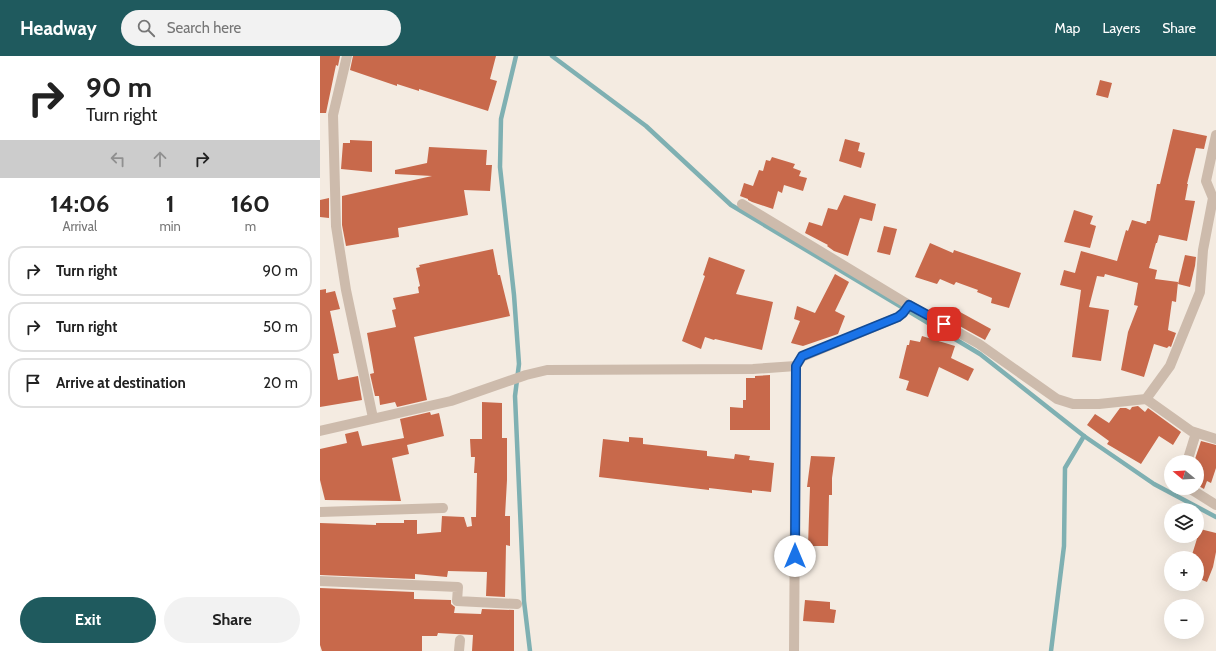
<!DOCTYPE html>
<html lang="en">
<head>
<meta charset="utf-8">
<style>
	:root { --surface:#fff; --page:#f2f2f2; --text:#222; --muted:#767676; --line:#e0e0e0; --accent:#1f5a5e }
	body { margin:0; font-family:Cabin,sans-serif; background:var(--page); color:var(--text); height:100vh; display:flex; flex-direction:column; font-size:15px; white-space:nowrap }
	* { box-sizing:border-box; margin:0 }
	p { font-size:13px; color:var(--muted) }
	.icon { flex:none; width:22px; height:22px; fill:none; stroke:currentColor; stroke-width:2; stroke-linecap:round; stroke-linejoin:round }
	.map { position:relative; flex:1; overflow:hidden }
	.panel { display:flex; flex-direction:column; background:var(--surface); width:320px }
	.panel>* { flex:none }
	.hud { background:#fff; color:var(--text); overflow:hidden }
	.needle { width:26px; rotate:288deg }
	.fabs { position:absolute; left:844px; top:399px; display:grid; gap:8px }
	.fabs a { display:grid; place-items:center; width:40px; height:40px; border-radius:50%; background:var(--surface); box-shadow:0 4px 16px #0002; font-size:20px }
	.pin { position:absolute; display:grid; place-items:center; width:34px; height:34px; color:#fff; margin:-17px; border-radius:8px; box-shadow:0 2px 6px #0006 }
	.me { position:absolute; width:44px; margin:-22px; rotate:0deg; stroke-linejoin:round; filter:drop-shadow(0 0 3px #0008) }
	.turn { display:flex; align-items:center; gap:14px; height:84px; padding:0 20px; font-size:18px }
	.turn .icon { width:52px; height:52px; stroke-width:2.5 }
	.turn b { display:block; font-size:28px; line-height:34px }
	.lanes { display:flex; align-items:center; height:38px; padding:0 20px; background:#0003; justify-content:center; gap:20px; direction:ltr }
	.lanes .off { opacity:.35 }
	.eta { display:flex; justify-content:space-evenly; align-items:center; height:68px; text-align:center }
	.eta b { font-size:24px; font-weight:700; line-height:28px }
	.cta { display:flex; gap:8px; margin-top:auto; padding:8px 20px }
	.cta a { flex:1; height:46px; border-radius:24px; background:var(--accent); color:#fff; font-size:16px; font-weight:700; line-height:46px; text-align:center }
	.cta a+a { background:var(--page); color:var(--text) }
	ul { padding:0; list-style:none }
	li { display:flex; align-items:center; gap:12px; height:50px; margin:0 8px 6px; padding:0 12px; border:2px solid var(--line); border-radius:16px }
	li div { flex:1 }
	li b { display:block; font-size:15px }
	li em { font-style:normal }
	header { display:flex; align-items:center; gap:24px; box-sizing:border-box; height:56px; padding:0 20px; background:var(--accent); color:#fff }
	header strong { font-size:19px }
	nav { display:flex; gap:22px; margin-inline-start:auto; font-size:14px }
	.search { width:280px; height:36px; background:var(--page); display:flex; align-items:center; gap:10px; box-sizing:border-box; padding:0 14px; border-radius:22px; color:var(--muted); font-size:15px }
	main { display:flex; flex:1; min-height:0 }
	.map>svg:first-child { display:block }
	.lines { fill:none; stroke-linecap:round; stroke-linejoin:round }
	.stream { stroke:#7fb0b2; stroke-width:4.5 }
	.building { fill:#c8694b }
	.minor { stroke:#cdbbac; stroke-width:10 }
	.route-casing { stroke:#114b97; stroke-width:10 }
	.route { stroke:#1a73e8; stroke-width:7 }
</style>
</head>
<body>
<header>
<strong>Headway</strong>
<div class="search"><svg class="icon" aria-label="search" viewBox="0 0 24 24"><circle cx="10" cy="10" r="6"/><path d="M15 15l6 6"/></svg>Search here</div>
<nav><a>Map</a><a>Layers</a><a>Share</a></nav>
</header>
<main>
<section class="panel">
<div class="hud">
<div class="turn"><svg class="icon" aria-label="right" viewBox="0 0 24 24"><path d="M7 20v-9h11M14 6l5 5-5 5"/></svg><div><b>90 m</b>Turn right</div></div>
<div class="lanes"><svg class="icon off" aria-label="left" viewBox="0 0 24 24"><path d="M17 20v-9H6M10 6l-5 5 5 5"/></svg><svg class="icon off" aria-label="ahead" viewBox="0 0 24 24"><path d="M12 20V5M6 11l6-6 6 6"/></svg><svg class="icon" aria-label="right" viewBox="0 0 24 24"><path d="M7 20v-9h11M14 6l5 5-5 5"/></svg></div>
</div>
<div class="eta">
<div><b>14:06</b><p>Arrival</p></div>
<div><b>1</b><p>min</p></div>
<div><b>160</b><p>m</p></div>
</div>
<ul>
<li><svg class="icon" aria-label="right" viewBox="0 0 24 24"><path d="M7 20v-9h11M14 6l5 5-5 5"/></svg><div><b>Turn right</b></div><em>90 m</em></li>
<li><svg class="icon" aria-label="right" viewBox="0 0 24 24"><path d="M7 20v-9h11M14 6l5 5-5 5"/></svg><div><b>Turn right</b></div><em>50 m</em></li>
<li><svg class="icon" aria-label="arrive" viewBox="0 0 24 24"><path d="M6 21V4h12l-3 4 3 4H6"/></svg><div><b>Arrive at destination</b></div><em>20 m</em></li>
</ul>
<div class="cta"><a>Exit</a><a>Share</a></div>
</section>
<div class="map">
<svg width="896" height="595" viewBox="0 0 896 595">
	<rect width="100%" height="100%" fill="#f4ebe1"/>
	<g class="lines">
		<g class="stream">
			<polyline points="196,0 181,63 180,111 194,239 199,308 195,340 204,545 210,595"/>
			<polyline points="232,0 326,70 411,149 660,298 764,380 834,428 896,461"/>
			<polyline points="731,595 744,490 745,412 764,380"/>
		</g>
	</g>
	<g class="building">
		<polygon points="0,0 20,0 18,10 16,9 6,57 0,57"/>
		<polygon points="33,0 176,0 170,23 177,25 168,55 99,33 99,35 77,28 77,30 30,14"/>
		<polygon points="780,24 792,27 788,42 776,39"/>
		<polygon points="853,73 887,80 884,93 876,92 867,128 868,128 865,144 875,145 867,185 839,179 837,187 836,187 829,212 837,214 835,223 858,226 856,246 852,245 848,274 856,277 851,291 849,290 847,292 834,288 824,321 801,314 808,276 818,250 814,249 818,227 785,218 784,221 777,220 769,251 789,254 781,305 752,301 761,234 740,229 744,214 755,217 761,195 797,205 806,174 808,175 812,164 826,168 827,165 830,165 837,128 840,128"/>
		<polygon points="525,83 540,87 538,95 545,97 541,112 519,105"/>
		<polygon points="30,84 52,85 52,116 21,113 23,87 30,87"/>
		<polygon points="109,91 167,94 166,109 172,109 170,135 144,134 148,159 78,172 79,181 26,190 22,169 22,140 112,120 75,118 75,114 107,107"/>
		<polygon points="452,101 475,108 473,112 481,115 479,120 487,122 483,135 464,129 462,137 458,135 453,153 432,146 428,144 428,143 420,140 424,127 433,130 439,114 443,115 446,104 450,105"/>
		<polygon points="524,139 556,148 552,165 540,162 528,200 514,195 507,190 508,189 485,177 489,166 502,170 508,152 517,154"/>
		<polygon points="9,142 9,162 0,161 0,144"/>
		<polygon points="754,154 773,160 770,168 776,170 770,192 744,186"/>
		<polygon points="564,170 577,173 570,199 557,196"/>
		<polygon points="610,187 633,197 634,194 701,217 689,252 671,247 672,242 657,236 658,234 636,226 634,229 620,223 617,228 595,221"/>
		<polygon points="173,193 178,219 180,219 190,260 94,281 107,344 77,351 75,346 60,349 59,340 55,340 50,318 54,317 47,277 76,271 72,254 76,253 73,242 99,237 98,231 100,230 96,212 100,211 99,209"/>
		<polygon points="865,199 876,201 875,210 870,231 858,228"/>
		<polygon points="389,201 425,214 416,238 453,246 442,294 395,283 394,284 385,281 381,293 362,285 385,220 383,219"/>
		<polygon points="515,218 529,226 515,255 525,260 518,278 483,290 471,287 480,265 474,263 477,250 495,257"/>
		<polygon points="6,233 6,237 15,235 20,253 10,255 19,297 13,298 18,324 38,320 42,344 0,351 0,234"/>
		<polygon points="640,256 671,273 665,284 634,267"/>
		<polygon points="602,280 635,290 631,302 654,313 648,325 619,311 608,341 586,334 589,325 579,322 587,289 589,289 590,284 600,286"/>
		<polygon points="450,319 450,374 410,374 410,351 423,352 423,344 426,344 426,322 435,322 435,320"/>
		<polygon points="162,346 182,347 182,382 187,382 187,424 185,460 190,460 190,490 186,489 185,541 166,540 167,516 128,515 127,521 95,518 95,523 0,519 0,467 56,469 56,467 84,467 84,464 97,464 97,478 121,476 122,460 144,461 147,471 152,470 151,461 156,461 157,417 154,417 155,401 151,401 150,383 162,383"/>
		<polygon points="818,350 825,356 828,352 861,376 853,389 839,380 821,408 787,388 789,385 767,369 775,358 789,367 800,352 806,352 810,354 812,351"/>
		<polygon points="110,356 111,359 119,357 124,380 87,389 89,398 72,402 81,445 5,444 0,424 0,393 27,387 25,378 38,375 42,390 84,382 80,363"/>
		<polygon points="309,381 323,382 323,388 387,395 387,400 414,403 415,398 430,400 429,404 454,407 451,436 432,434 432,437 389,432 389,434 279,421 283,383 309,386"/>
		<polygon points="881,385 896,389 896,412 891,427 887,425 884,433 877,429 877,406 874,406"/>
		<polygon points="491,400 515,401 512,422 512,439 509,439 508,490 488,490 490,431 487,431"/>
		<polygon points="880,473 896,477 896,496 893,511 887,526 877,522 877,502 871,502"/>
		<polygon points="0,532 94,536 94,543 131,544 131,548 135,551 134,557 161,558 162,553 194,554 194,595 152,595 153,579 118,577 117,580 102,580 102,595 2,595 0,589"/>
		<polygon points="485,544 510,546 510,553 516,554 514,567 483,565"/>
	</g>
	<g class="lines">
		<g class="minor">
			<polyline points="27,0 13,59 16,170 26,234 53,362"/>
			<polyline points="422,148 589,249"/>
			<polyline points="826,343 871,375 896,383"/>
			<polyline points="0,375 131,345 206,319 227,314 433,313 476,310"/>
			<polyline points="867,406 876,377"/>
			<polyline points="869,432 896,449"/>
			<polyline points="0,456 123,452"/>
			<polyline points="0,525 138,531 137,545 197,548"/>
			<polyline points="139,595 140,584"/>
			<polyline points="474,595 476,310 482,301 578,261 583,257 589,249 659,288 737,343 753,348 779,348 826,343 850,310 880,236 883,194 893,142 886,125 896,79"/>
		</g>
	</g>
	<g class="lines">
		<g class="route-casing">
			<polyline id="route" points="475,500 476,310 482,300 578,261 583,257 589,249 624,268"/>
		</g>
		<use href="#route" class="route"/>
	</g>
</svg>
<div class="fabs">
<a><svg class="needle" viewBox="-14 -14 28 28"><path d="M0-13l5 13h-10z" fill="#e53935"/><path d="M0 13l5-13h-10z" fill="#767676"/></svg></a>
<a><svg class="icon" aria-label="layers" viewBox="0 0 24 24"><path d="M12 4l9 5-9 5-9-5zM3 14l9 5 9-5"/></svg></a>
<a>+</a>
<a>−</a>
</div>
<div class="pin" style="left:624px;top:268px;background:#d93025"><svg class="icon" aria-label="arrive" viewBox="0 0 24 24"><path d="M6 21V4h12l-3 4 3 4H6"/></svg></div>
<svg class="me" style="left:475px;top:500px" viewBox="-20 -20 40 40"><circle r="19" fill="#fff"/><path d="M0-13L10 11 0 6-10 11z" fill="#1a73e8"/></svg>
</div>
</main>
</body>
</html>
